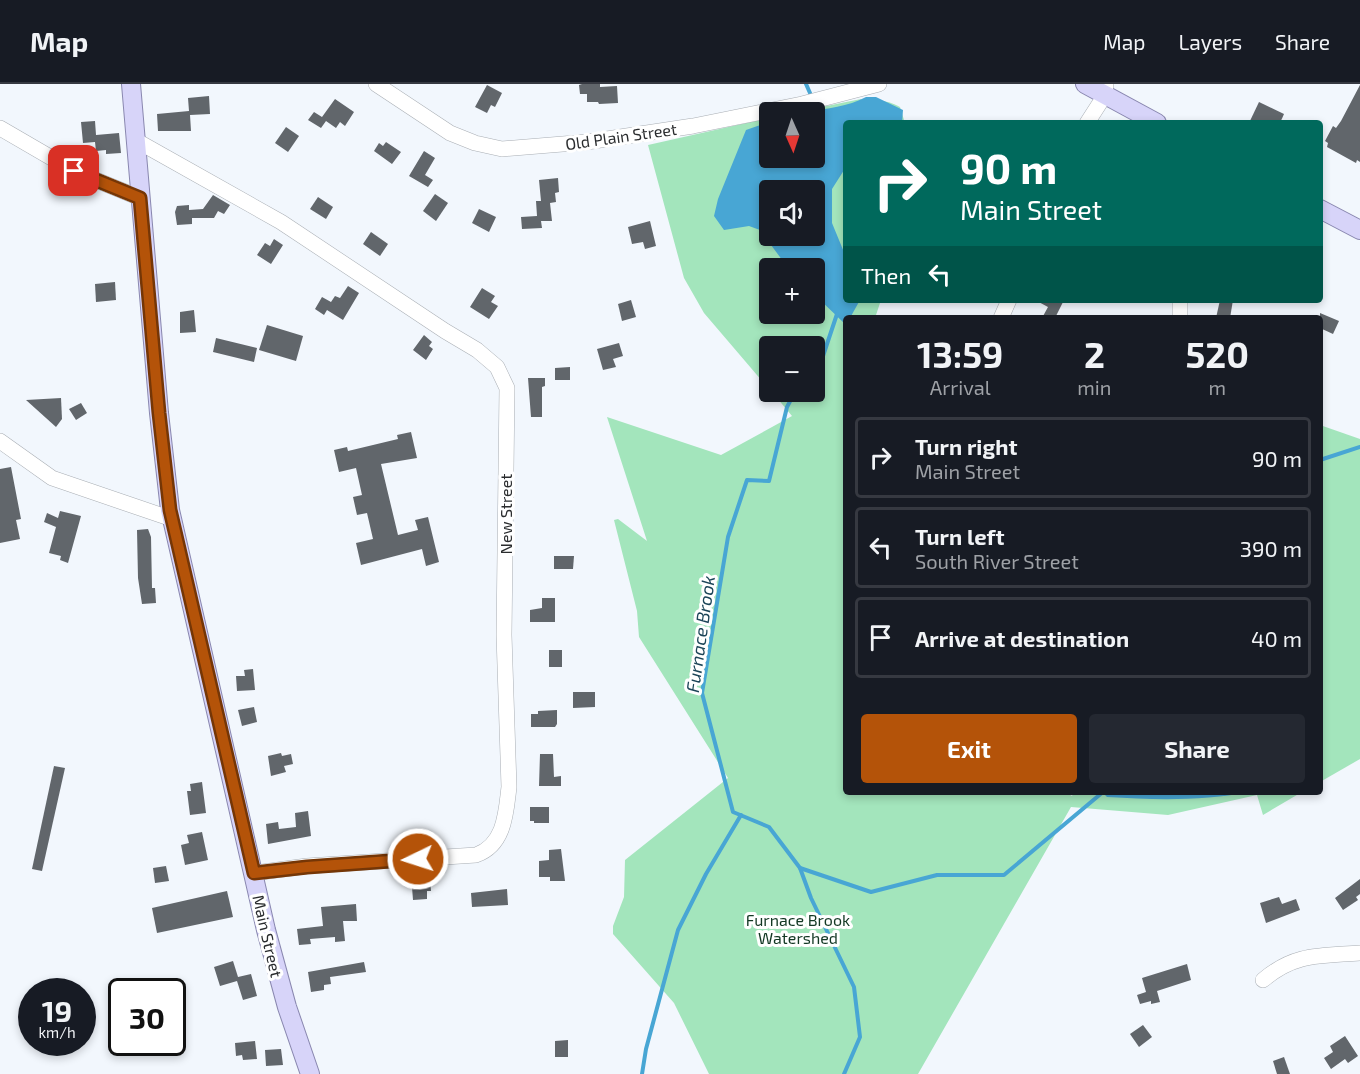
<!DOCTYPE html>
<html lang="en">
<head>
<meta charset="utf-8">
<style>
	:root { --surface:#171b24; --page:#242831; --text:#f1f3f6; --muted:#9ea1a6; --line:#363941; --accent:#b45309 }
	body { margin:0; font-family:"Exo 2",sans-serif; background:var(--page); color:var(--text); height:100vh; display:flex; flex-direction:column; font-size:22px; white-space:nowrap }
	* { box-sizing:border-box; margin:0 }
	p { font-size:20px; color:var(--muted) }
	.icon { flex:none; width:33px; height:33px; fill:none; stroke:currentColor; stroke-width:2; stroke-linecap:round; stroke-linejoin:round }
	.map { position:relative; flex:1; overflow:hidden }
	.side { position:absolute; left:843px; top:231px; width:480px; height:480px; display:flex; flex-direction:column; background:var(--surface); border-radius:6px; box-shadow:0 3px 9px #0003 }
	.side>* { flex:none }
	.top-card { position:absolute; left:843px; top:36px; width:480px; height:183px; border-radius:6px; box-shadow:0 3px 9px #0003; background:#00695c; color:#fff; overflow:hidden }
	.needle { width:39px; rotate:177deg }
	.tools { position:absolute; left:759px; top:18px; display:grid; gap:12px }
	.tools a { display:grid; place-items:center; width:66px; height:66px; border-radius:6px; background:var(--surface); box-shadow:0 3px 9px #0003; font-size:30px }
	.speed { position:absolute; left:18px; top:894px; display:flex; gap:12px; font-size:30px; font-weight:700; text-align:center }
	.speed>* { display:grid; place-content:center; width:78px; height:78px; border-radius:50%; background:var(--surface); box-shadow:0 3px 9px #0003; line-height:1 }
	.speed small { font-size:15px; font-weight:400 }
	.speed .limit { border:3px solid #111; border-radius:9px; background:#fff; color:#111 }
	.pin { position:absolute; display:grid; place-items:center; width:51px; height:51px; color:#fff; margin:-26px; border-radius:12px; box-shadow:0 3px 9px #0006 }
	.me { position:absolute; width:66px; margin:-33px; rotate:266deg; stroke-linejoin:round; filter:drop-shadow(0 0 4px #0008) }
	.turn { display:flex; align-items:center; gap:21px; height:126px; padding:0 18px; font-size:27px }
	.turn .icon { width:78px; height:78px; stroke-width:2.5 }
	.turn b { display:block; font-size:42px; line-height:51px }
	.then { display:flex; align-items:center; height:57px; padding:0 18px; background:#0003; gap:12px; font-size:22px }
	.eta { display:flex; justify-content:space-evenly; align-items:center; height:102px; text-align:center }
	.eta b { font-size:36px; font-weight:700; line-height:42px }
	.button { display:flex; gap:12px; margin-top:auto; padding:12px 18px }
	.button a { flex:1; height:69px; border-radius:6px; background:var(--accent); color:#fff; font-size:24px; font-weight:700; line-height:69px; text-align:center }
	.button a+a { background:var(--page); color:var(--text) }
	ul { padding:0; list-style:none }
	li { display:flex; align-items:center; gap:18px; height:81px; margin:0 12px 9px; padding:0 6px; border:3px solid var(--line); border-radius:6px }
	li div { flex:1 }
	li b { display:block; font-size:22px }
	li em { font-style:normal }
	header { display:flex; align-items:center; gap:36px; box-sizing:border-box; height:84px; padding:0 30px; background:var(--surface); border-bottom:2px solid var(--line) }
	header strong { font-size:28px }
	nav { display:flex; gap:33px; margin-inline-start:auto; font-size:21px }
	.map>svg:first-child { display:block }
	.green { fill:#a3e5bc; fill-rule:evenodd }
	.water { fill:#48a6d4; fill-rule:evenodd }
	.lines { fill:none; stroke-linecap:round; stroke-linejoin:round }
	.stream { stroke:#48a6d4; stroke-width:4 }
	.building { fill:#61666b }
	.minor-casing { stroke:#a9aeb4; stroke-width:16 }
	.major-casing { stroke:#8987af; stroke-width:20 }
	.minor { stroke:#fff; stroke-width:15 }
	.major { stroke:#d7d4f9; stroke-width:18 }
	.route-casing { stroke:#753606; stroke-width:15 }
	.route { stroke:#b45309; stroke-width:10 }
	.labels { text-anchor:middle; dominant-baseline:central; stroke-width:6; stroke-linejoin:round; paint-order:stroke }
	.street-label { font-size:16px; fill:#2a2c2e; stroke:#fff }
	.park-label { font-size:16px; fill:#133824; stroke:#fff }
	.water-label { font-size:18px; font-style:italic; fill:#1c4558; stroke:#fff }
</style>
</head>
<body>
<header>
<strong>Map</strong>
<nav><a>Map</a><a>Layers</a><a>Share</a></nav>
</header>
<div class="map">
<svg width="1360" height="990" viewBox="0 0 1360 990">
	<rect width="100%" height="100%" fill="#f2f7fd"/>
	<g class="green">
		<path d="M861,15L864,19C878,16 887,16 900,23L904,36L902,39H846V216H881L875,234H846V708H1065L1072,712L1074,708H1302L1263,731L1257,711L1168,731L1071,723L918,990H709L674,919L613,850V842L624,813L625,776L728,694L639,553L637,527L614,436L618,435L647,457L607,333L721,371L792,332L772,308H814V262H770L769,305L704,229L684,194L648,61L769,34L770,74H814V28H797ZM770,106H814V152H770ZM770,184H814V230H770Z"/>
		<polygon points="1320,341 1360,355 1360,675 1320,698"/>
	</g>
	<g class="water">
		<path d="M866,13H876L903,26L902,39H846V83L832,105V139L846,173V216H860L850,234H846V241L815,211L814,184H788L760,146L749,142L724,146L714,132L718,115L746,46L769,38L770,74H814V28H807C827,24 848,23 866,13ZM770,106H814V152H770Z"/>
		<path d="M1102,708H1251C1203,717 1156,716 1107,713Z"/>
	</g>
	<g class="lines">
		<g class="stream">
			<polyline points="806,0 810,9"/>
			<polyline points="814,280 822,275 837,230"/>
			<polyline points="795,308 787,323 769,397 747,396 728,453 702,609 733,728 769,743 800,784 811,814 854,903 860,953 844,990"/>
			<polyline points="1320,376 1360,363"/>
			<polyline points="800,784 871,808 937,791 1004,791 1103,708"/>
			<polyline points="642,990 646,965 678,846 706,790 741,731"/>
		</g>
	</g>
	<g class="building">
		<polygon points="582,0 600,0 600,3 617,2 618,19 599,20 598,18 587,18 587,10 580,10 579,1"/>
		<polygon points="487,1 502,9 495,23 491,21 487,29 475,23"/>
		<polygon points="1360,1 1360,78 1357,76 1356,79 1327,63 1328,59 1325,57 1333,42 1336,44 1341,37"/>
		<polygon points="209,12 210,30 190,31 191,47 158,47 157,30 189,27 188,14"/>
		<polygon points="335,15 354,28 345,42 340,38 336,44 326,37 321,44 308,36 314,28 322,33"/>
		<polygon points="1259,18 1284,30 1280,39 1249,39"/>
		<polygon points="95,37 96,51 119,49 121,69 106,70 106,66 96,67 95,58 83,59 81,38"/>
		<polygon points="286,43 299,52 288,68 275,59"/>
		<polygon points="386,58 401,68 392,80 374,67 379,59 383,62"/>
		<polygon points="424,67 435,74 425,91 433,96 428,103 409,92"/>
		<polygon points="558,94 559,108 555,109 556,118 550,119 552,137 541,137 542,144 522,145 521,133 537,132 536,117 541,117 539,96"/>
		<polygon points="435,110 448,119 436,137 423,127"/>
		<polygon points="213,111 230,121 224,130 218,127 214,134 192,134 192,140 177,141 175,128 177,122 189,121 189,126 203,125"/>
		<polygon points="318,113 333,123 326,135 310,125"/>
		<polygon points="479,125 496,133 489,148 472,139"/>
		<polygon points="650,137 656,162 645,165 643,158 632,160 628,143"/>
		<polygon points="371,148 388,160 380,172 363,160"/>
		<polygon points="274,155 283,161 271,180 257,171 265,159 270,162"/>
		<polygon points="115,198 116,216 96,218 95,200"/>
		<polygon points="348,202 359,209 343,236 327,226 324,231 315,225 322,213 331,218 335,212 340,214"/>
		<polygon points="482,204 495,212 491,218 498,222 489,235 470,223"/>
		<polygon points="631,216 636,233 622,237 618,220"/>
		<polygon points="1035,216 1064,216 1055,234 1042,234 1048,223"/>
		<polygon points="1220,216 1233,216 1230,234 1216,234"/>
		<polygon points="194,226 196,248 180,249 180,228"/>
		<polygon points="1320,229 1339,237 1333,250 1320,244"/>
		<polygon points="267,241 303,252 296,277 259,266"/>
		<polygon points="424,251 432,258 429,262 433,265 426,276 413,266"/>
		<polygon points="216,254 257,264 254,278 213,268"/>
		<polygon points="619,259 623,272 613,275 616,283 603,286 597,265"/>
		<polygon points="570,283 570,296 555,296 555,284"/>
		<polygon points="528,294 545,294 545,302 542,303 542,333 531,333"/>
		<polygon points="61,314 62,335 56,343 26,316"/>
		<polygon points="81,319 87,329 76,336 69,325"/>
		<polygon points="411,348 417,374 381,380 398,451 418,446 415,436 428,433 439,478 426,482 422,465 361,481 356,459 373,455 367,429 357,431 353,413 362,411 356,384 339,388 334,366 347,363 348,367 398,355 397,351"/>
		<polygon points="11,383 21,435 16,436 20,455 0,459 0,385"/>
		<polygon points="60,427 81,432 68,479 60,476 61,472 49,469 56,443 44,438 47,429 58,434"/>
		<polygon points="148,445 151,453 152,504 155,504 156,519 142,520 138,494 137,446"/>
		<polygon points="554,472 574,472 573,485 554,485"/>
		<polygon points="542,514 555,514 555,538 530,538 530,526 542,524"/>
		<rect x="549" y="566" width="13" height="17"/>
		<polygon points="253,585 255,606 237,607 236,592 245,592 244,586"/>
		<polygon points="573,608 595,608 595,623 573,624"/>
		<polygon points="254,623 257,638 242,642 238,626"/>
		<polygon points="557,626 557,640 555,643 531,643 531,630 538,630 538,627"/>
		<polygon points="281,669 282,672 291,670 293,680 284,682 286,688 271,692 268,672"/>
		<polygon points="540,670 553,670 554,693 561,692 561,702 539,702"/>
		<polygon points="54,682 65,684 42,787 32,785"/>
		<polygon points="202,698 206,729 190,731 187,707 191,707 190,700"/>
		<polygon points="530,723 549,723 549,739 534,739 534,737 530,737"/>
		<polygon points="308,727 311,752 268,760 266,740 278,738 279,745 296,743 295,729"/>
		<polygon points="202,748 208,776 185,781 181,761 189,759 187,751"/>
		<polygon points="561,765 565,797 550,797 550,793 539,793 539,777 549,776 549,766"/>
		<polygon points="166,782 169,797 155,799 153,784"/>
		<polygon points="430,793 431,807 427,807 427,815 413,816 412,803 419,802 418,794"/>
		<polygon points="1360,795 1360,810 1356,813 1358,816 1343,826 1335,814"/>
		<polygon points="507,805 508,821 472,823 471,809"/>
		<polygon points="227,807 233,833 157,849 152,824"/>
		<polygon points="1279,813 1282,820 1296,815 1300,826 1266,839 1260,819"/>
		<polygon points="356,820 357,837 343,837 345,857 335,858 335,853 310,855 311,860 299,861 297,845 323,842 321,823"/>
		<polygon points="233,877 238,893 251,890 257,912 243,916 237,897 220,902 214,883"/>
		<polygon points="364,878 366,888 330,893 331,900 324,901 324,906 311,908 308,888"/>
		<polygon points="1187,880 1191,896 1157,907 1160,918 1151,920 1151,917 1140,920 1137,911 1146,908 1142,894"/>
		<polygon points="1143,941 1152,953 1139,963 1130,950"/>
		<polygon points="1345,952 1358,972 1348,979 1345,975 1331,985 1324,974 1333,968 1330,962"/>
		<polygon points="568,956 568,973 555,973 555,957"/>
		<polygon points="255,957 257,975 243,976 242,971 236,972 235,959"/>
		<polygon points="281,965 283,981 266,982 265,966"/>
		<polygon points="1284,973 1290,990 1277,990 1273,977"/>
	</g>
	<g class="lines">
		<g class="minor-casing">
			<g id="minor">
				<polyline points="376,0 450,49 475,59 502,65 587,58 693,42 802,20 879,0"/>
				<polyline points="1087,39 1105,11 1106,0"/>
				<polyline points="0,44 74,87 140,114"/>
				<path d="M137,57L281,138L445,247L477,266L497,283L507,304L504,551L509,703C506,728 505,761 476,771L307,782L254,789"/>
				<polyline points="1001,234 1009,216"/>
				<polyline points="1180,234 1180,216"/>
				<polyline points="0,357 52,394 172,435"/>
				<path d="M1263,896C1295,869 1320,872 1360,869"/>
			</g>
		</g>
		<g class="major-casing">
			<g id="major">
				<polyline points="131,0 159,329 170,426 266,846 287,923 310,990"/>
				<polyline points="1085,0 1157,39"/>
				<polyline points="1320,125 1360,146"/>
			</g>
		</g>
		<use href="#minor" class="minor"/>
		<use href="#major" class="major"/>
	</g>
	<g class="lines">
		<g class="route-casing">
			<polyline id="route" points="74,87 140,114 159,329 170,426 254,789 307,783 418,775"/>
		</g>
		<use href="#route" class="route"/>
	</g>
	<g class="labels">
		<g class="street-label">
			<text transform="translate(621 52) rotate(-8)">Old Plain Street</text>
			<text transform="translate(505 430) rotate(-90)">New Street</text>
			<text transform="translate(268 852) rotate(77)">Main Street</text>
		</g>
		<g class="park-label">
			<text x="798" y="835">Furnace Brook<tspan x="798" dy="18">Watershed</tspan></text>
		</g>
		<g class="water-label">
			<text transform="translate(700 550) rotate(-82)">Furnace Brook</text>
		</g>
	</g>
</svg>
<div class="tools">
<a><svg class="needle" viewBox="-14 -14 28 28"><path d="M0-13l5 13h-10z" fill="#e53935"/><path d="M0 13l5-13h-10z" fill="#9ea1a6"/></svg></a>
<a><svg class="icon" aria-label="sound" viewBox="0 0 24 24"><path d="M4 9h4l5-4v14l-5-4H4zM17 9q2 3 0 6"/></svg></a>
<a>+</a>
<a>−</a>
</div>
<div class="speed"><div>19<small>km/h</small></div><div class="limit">30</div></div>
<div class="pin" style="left:74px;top:87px;background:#d93025"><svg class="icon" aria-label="arrive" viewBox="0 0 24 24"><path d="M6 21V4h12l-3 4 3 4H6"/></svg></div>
<svg class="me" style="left:418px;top:775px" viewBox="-20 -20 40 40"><circle r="17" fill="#b45309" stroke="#fff" stroke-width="3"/><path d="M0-11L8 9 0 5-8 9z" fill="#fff"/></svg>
<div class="top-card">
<div class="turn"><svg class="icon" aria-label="right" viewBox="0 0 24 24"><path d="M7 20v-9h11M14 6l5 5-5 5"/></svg><div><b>90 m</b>Main Street</div></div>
<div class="then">Then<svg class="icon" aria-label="left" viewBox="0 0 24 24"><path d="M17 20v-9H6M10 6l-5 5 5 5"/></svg></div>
</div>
<section class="side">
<div class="eta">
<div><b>13:59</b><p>Arrival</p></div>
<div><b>2</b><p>min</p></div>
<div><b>520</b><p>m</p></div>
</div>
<ul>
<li><svg class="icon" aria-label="right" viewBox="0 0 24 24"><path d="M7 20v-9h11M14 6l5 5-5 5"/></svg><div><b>Turn right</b><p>Main Street</p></div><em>90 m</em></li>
<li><svg class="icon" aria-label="left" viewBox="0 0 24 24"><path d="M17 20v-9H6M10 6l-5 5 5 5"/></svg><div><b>Turn left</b><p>South River Street</p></div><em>390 m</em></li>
<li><svg class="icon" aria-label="arrive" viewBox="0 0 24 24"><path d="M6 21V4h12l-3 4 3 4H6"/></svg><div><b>Arrive at destination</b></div><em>40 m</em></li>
</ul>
<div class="button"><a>Exit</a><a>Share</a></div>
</section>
</div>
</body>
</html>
